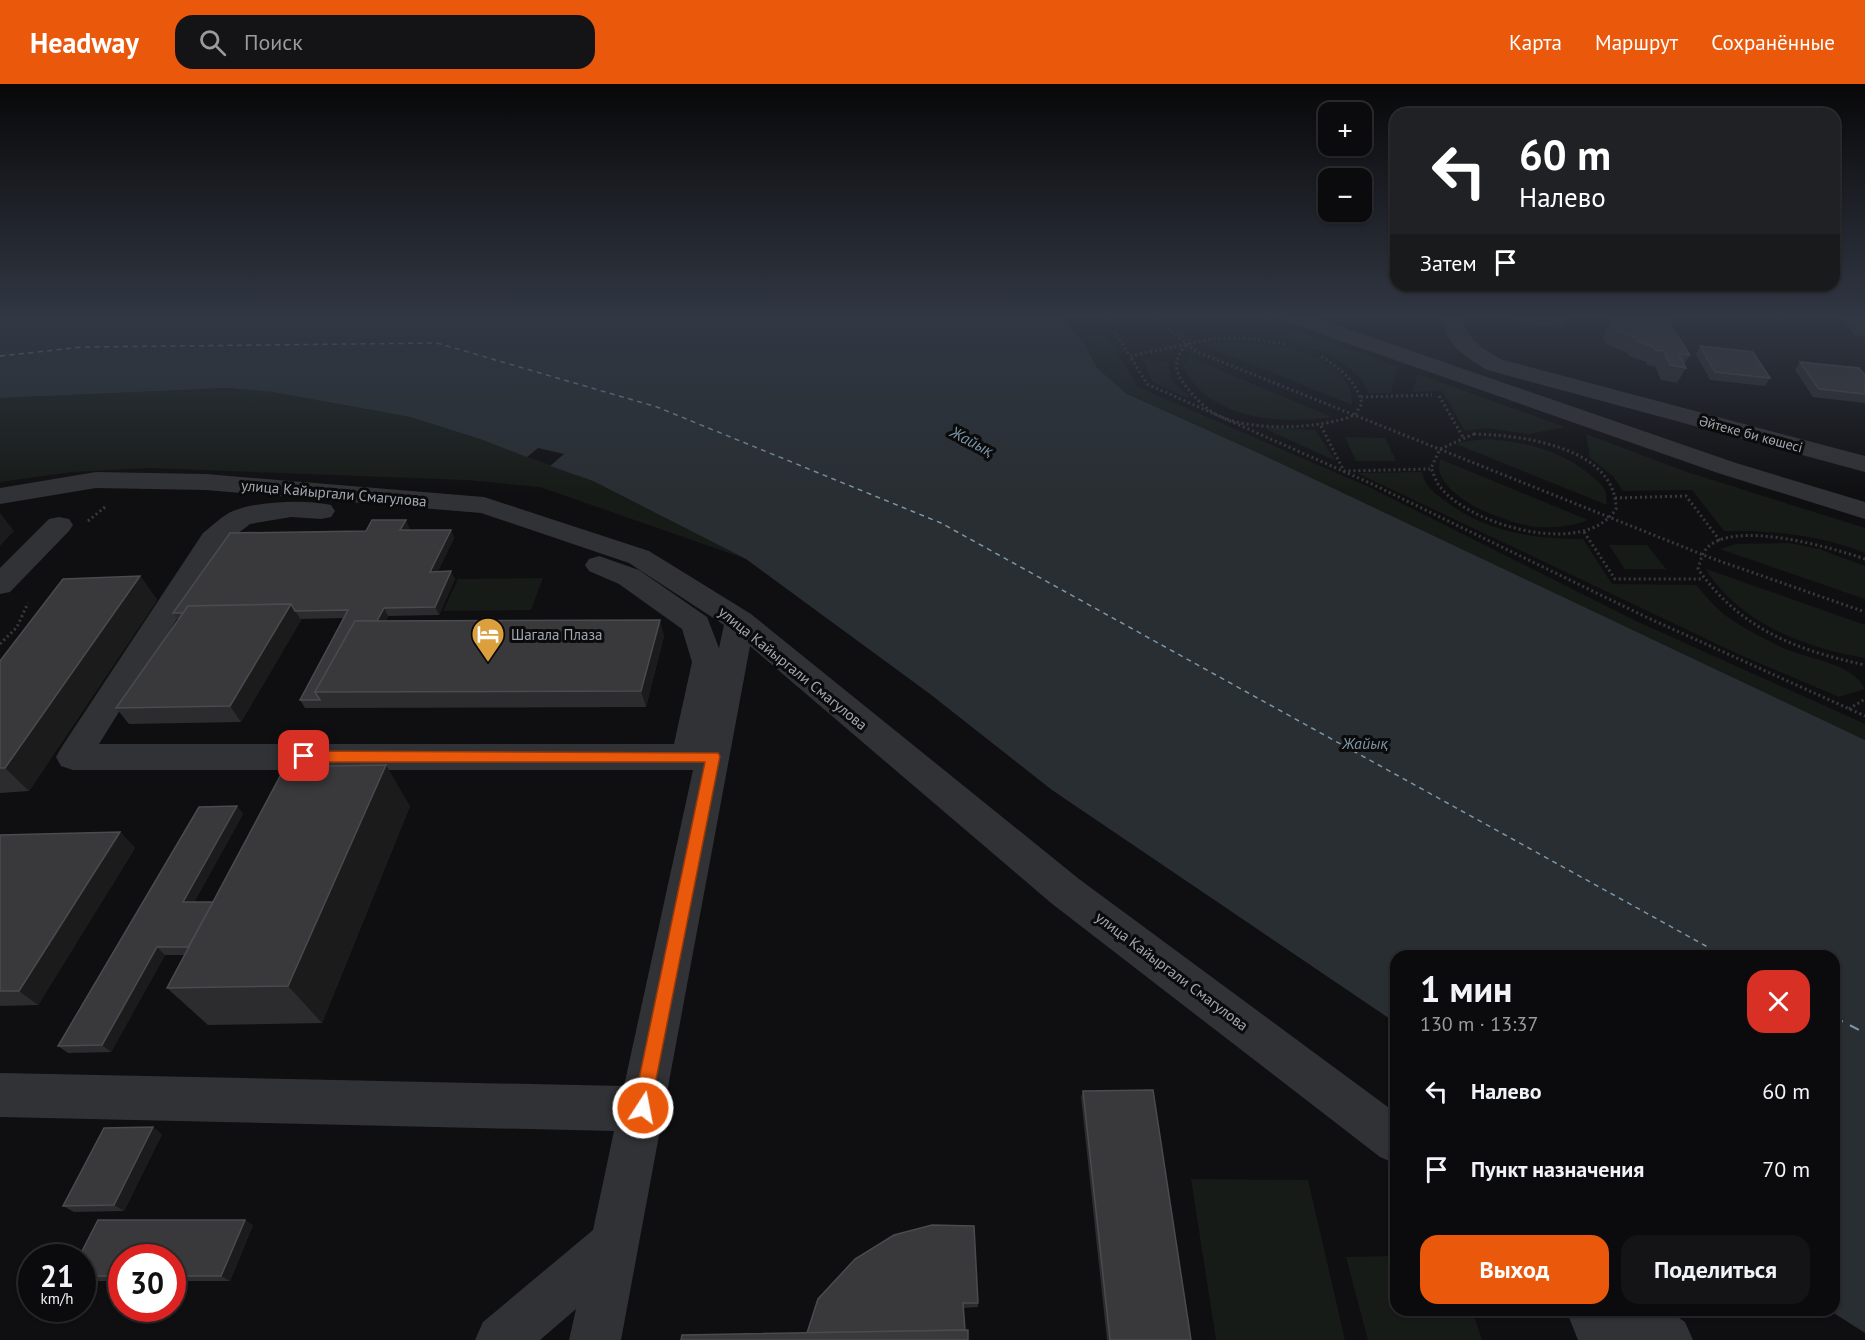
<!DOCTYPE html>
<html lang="ru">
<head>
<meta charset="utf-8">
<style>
	:root { --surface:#0b0b0d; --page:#141416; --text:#f1f3f6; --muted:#9a9b9d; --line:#2b2b2e; --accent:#ea580c }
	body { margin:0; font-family:"PT Sans",sans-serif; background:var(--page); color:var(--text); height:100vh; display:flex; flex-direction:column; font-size:22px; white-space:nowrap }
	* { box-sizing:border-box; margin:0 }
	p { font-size:20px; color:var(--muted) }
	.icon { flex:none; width:33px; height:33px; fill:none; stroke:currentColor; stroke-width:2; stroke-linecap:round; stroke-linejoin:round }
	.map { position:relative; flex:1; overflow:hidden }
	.details { position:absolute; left:1390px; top:866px; width:450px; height:366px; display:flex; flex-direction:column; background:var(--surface); border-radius:18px; box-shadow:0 2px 4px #0004,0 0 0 2px var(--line) }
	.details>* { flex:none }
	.hud { position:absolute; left:1390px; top:24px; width:450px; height:183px; border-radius:18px; box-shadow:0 2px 4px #0004,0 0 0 2px var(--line); background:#202124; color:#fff; overflow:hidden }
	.fabs { position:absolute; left:1318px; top:18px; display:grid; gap:12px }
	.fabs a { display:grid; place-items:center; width:54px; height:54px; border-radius:12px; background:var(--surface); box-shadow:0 2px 4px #0004,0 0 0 2px var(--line); font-size:30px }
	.speed { position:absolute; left:18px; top:1160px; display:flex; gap:12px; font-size:30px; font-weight:700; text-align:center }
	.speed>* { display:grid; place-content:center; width:78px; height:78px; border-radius:50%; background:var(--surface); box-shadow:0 2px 4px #0004,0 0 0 2px var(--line); line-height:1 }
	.speed small { font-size:15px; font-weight:400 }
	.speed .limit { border:9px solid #d22; background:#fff; color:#111 }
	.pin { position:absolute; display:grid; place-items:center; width:51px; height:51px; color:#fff; margin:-26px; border-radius:12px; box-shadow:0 3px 9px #0006 }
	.me { position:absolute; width:66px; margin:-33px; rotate:11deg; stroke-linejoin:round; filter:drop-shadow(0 0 4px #0008) }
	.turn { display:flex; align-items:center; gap:21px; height:126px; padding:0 30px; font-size:27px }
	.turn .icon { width:78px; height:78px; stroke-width:2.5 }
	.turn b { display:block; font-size:42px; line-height:51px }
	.then { display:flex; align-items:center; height:57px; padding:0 30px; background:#0003; gap:12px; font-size:22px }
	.round { display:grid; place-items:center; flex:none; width:63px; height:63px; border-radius:18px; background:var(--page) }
	.overview { display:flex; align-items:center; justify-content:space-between; height:102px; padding:0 30px }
	h1 { font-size:36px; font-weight:800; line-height:45px }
	.cta { display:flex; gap:12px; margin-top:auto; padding:12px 30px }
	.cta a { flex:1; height:69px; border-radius:18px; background:var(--accent); color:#fff; font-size:24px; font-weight:800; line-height:69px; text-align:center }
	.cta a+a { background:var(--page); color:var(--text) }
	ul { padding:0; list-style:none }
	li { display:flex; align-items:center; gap:18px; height:78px; padding:0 30px }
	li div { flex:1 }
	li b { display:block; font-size:22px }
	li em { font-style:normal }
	header { display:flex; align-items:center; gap:36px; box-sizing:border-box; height:84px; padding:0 30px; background:var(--accent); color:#fff }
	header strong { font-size:28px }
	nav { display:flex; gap:33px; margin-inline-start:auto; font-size:21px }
	.search { width:420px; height:54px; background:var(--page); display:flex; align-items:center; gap:15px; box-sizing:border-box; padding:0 21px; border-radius:18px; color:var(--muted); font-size:22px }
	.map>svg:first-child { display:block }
	.green { fill:#161b17 }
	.water { fill:#282e32 }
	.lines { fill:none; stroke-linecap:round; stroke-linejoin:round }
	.ferry-far1 { stroke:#7c95a8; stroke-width:1.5; stroke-dasharray:5 4.5; stroke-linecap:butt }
	.ferry { stroke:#7c95a8; stroke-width:2; stroke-dasharray:10 8; stroke-linecap:butt }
	.path { stroke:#37393c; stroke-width:3; stroke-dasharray:2 3; stroke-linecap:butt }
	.minor { fill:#313235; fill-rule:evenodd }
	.wall { fill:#2c2c2e }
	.shaded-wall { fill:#1b1b1c }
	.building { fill:#39393c; stroke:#494b4e; stroke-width:1.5 }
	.route { fill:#ea580c; stroke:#983908; stroke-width:1.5 }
	.labels { text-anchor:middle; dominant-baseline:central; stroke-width:6; stroke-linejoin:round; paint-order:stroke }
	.far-street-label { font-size:14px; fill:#a2a7b0; stroke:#0b0b0b }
	.street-label { font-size:15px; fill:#a2a7b0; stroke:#0b0b0b }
	.poi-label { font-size:15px; fill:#a2a7b0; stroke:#0b0b0b; text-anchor:start }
	.water-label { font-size:16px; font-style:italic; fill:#7c95a8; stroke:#0b0b0b }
</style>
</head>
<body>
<header>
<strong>Headway</strong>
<div class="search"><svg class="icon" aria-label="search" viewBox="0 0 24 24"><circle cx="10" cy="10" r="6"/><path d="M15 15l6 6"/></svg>Поиск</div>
<nav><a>Карта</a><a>Маршрут</a><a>Сохранённые</a></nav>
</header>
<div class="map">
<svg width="1865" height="1256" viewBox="0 0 1865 1256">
	<rect width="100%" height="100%" fill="#0f0f11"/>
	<g class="green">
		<polygon points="1060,234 1096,234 1138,303 1369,403 1636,537 1865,640 1865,656 1263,371 1127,310 1097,284 1084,259"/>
		<path d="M1185,234H1262L1398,283L1391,309H1369C1352,263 1251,242 1208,252Z"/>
		<path d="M1227,258C1265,257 1355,269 1352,321L1204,261Z"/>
		<path d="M1189,273L1332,333C1281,341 1208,336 1183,282Z"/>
		<path d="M1143,275L1169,279C1168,297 1179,304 1192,314L1185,313L1152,298Z"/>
		<polygon points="1418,290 1565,343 1529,350 1486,344 1465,347 1442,307 1412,308"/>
		<polygon points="229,304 273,308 410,333 480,355 593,397 746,475 540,403 467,396 150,384 71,388 0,398 0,314"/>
		<polygon points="1267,343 1315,346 1336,377 1267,346"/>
		<path d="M1586,350L1687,388L1865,444V469C1820,451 1772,446 1724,447L1692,406L1623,407L1613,392L1590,374Z"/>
		<polygon points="1345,353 1385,354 1396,377 1356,377"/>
		<path d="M1487,355C1525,358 1559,365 1589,390C1594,394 1603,401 1605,407C1607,410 1606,417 1607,421L1456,360L1468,357Z"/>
		<path d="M1440,375L1588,436C1570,443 1548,445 1529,442C1501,436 1451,418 1440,389C1438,385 1440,379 1440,375Z"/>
		<path d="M1422,388C1425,402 1433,408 1444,416C1486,448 1532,455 1583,455L1612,500L1696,501C1704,509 1710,518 1718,525C1734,540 1758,551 1777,561C1803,575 1853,578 1865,605L1839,613L1738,570L1357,389Z"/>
		<polygon points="1789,459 1819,465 1865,482 1865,515 1720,465 1736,460"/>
		<polygon points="1647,461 1666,485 1625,485 1609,461"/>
		<path d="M1706,485L1865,541V574C1807,565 1737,538 1706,485Z"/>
		<polygon points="543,494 531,526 443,527 458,495"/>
		<polygon points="1191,1095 1308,1096 1345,1256 1216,1256"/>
		<polygon points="1396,1172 1396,1226 1472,1226 1482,1256 1368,1256 1346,1173"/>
	</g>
	<polygon class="water" points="0,234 1060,234 1084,259 1097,284 1127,310 1263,371 1865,656 1865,1249 1829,1226 1834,1226 1834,872 1396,872 1396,939 1052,706 930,610 746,475 593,397 550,382 564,370 538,364 527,373 480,355 410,333 273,308 228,304 0,314"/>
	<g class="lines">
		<polyline class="ferry-far1" points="0,272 83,263 437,259 657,323 941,439 1724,872"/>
		<polyline class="ferry" points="1834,933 1865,949"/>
		<g class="path">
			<polyline points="1106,234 1130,272"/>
			<polyline points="1156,234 1197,268 1711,474 1865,528"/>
			<polyline points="1285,260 1246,254 1217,254 1130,272 1147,300 1372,400 1646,533 1865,632"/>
			<path d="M1186,261C1174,275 1173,286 1185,301C1194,313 1206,326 1219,332C1254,348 1321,345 1355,331L1362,319C1355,296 1340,284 1320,272"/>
			<polyline points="1439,312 1463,353"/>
			<polyline points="1361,313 1432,311"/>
			<polyline points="1321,342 1344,387 1430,385"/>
			<path d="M1474,350C1521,351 1616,363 1616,425C1585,474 1472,442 1441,404C1436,399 1434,390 1431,384L1440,365Z"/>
			<polyline points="1615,414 1686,412 1721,458"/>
			<polyline points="88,437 105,423"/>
			<polyline points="1584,448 1615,495 1703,495"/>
			<path d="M1865,475C1833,464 1734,435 1707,464C1702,469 1700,478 1698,485C1740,545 1796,566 1865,581"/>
			<polyline points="0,560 17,543 28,519"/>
			<polyline points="1849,625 1865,615"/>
		</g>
		<g class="minor">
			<polygon points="1286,234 1316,234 1736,379 1865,418 1865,435 1718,389 1289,239"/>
			<path d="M1441,234H1461C1470,258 1481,264 1503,276L1865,372V388L1487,286C1465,273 1446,260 1441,234Z"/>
			<path d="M96,388L206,390L484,413L649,467L751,530L1079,795L1396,1029V1080L1380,1073L1051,819L750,562L621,1256H569L576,1225L540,1256H475L483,1238L593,1146L614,1047L0,1033V989L624,1002L693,686H73L61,682L56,673L61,664L203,449C212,442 223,431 233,427C257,417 306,415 331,421L335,427L331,433L321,435L291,433L250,440L223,461L99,660H674L692,578L682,545L619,500L589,487L585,481L589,475L599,472L639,486L707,533L719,564L724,541L629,479L481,429L206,406L96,404L0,420V404Z"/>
			<polygon points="59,433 69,435 73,441 69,447 10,508 0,510 0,484 49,435"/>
			<polygon points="1566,1226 1667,1226 1685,1238 1693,1256 1578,1256"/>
		</g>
	</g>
	<g class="wall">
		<polygon points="1511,234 1566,234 1567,236 1563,244 1512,239"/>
		<polygon points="1841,234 1865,234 1865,252 1854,251"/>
		<polygon points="1610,238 1690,271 1684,280 1686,284 1677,299 1661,296 1655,282 1647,281 1646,278 1629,272 1627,268 1612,263 1605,258 1603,252"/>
		<polygon points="1700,262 1770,294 1765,302 1710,296 1696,270"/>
		<polygon points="1800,278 1865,291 1865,319 1813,313 1795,286"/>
		<polygon points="406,436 409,444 408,446 451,446 454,454 438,487 455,495 439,531 388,532 386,537 664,552 646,623 305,624 300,616 344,534 300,535 301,536 241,638 129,640 116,624 178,536 173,529 366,447"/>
		<polygon points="140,492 157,516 29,707 0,709 0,577"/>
		<polygon points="237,722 243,730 194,818 213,818 410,722 322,939 208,941 167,904 185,871 165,871 111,968 68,969 58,962"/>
		<polygon points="120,748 135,764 38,921 0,922 0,751"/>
		<polygon points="1083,1007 1191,1256 1107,1256 1081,1013"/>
		<polygon points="162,1050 124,1127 74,1128 63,1122"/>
		<polygon points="253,1141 230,1197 172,1197 172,1173 122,1173 122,1197 82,1197 82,1173"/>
		<polygon points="818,1215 978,1219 978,1223 963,1224 807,1249"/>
	</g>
	<g class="shaded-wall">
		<polygon points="0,429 14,447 0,462"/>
		<polygon points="406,436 409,444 404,455 400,446"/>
		<polygon points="451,446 454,454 434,496 430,488"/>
		<polygon points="451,487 455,495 439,531 435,523"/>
		<polygon points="140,492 157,516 29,707 5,684"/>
		<polygon points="291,520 301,536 241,638 230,622"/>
		<polygon points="384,524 388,532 378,553 373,545"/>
		<polygon points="660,536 664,552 646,623 641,607"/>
		<polygon points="386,681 410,722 322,939 288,902"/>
		<polygon points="237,722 243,730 190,826 183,818"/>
		<polygon points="120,748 135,764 38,921 19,907"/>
		<polygon points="157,863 165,871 111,968 102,961"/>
		<polygon points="153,1043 162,1050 124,1127 114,1121"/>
		<polygon points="245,1136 253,1141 230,1197 221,1192"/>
	</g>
	<g class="building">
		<polygon points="1540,234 1566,234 1567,236"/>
		<polygon points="1615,234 1666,234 1690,271 1679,270 1686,284 1670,281 1664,267 1655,266 1654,263 1637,257 1635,253 1620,248 1612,243 1610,238"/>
		<polygon points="1851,234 1865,234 1865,244 1859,243"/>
		<polygon points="1700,262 1753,268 1770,294 1715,288"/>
		<polygon points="1800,278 1859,284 1865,291 1865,310 1819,305"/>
		<polygon points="372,436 406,436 400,446 451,446 430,488 451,487 435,523 384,524 377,537 355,537 315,608 320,616 300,616 348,526 295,527 291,520 188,522 183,529 173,529 230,449 366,447"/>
		<polygon points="140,492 5,684 0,684 0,577 63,495"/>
		<polygon points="291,520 230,622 116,624 188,522"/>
		<polygon points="660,536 641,607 315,608 355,537"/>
		<polygon points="386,681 288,902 167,904 285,683"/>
		<polygon points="237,722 183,818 213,818 188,863 157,863 102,961 58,962 199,723"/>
		<polygon points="120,748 19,907 0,907 0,751"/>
		<polygon points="1153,1006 1191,1256 1110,1256 1083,1007"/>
		<polygon points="153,1043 114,1121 63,1122 104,1044"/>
		<polygon points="98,1136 245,1136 221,1192 172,1192 172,1173 122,1173 122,1192 82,1192 82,1173 79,1173"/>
		<polygon points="932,1141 974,1142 978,1219 963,1219 965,1246 807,1249 818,1215 855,1175 894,1151"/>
		<polygon points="968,1246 968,1256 681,1256 682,1251"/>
	</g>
	<linearGradient id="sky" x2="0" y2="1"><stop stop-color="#080809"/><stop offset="0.57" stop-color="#313743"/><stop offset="1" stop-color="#313743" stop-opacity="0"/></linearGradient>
	<rect width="1865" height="409" fill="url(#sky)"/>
	<polygon class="route" points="304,667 718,669 720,672 649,1031 643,1034 636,1031 633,1024 705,678 304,678 297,672"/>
	<defs>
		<g id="hotel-pin" transform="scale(1.725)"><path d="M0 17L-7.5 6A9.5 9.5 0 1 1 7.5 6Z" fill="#dba03d" stroke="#0b0b0b"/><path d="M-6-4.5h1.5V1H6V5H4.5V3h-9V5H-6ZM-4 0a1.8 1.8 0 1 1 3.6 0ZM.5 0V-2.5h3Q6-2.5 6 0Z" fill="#fff"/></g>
	</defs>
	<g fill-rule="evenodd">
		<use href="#hotel-pin" x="488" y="550"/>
	</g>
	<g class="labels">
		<g class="far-street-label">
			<text transform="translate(1751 350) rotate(15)">Әйтеке би көшесі</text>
		</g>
		<g class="street-label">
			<text transform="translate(334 409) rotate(5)">улица Кайыргали Смагулова</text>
			<text transform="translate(793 584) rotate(39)">улица Кайыргали Смагулова</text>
			<text transform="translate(1172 887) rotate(37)">улица Кайыргали Смагулова</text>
		</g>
		<g class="poi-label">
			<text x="511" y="550">Шагала Плаза</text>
		</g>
		<g class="water-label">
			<text transform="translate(972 357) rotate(28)">Жайық</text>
			<text x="1365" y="659">Жайық</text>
		</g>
	</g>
</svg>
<div class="fabs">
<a>+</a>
<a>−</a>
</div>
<div class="speed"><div>21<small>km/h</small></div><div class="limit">30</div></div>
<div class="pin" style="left:304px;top:672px;background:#d93025"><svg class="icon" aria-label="arrive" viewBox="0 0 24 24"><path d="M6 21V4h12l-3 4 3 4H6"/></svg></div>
<svg class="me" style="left:643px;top:1024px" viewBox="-20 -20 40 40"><circle r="17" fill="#ea580c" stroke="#fff" stroke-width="3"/><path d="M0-11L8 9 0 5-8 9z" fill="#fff"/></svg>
<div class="hud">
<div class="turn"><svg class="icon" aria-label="left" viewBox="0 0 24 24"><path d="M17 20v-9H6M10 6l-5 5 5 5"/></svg><div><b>60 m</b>Налево</div></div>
<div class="then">Затем<svg class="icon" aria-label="arrive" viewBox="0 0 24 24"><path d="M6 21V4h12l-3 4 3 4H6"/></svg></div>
</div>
<section class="details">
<div class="overview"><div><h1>1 мин</h1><p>130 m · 13:37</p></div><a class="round" style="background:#d93025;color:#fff"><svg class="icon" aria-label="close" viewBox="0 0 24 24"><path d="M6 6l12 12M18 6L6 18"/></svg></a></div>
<ul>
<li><svg class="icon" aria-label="left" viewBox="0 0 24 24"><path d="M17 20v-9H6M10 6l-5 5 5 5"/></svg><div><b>Налево</b></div><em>60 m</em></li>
<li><svg class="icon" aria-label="arrive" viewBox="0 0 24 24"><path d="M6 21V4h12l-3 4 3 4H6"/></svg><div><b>Пункт назначения</b></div><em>70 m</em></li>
</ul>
<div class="cta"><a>Выход</a><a>Поделиться</a></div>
</section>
</div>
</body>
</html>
